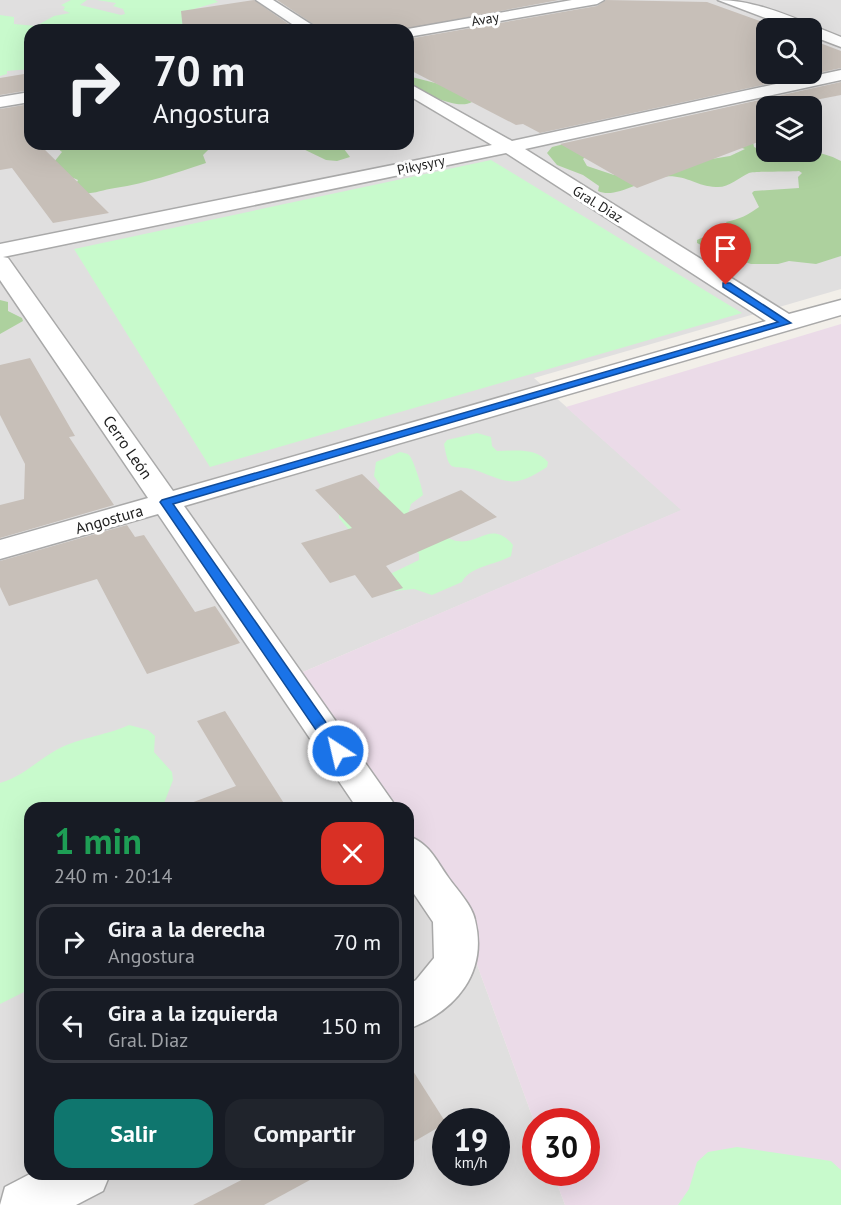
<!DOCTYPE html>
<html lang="es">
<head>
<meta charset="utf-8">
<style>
	:root { --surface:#171b24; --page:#20242c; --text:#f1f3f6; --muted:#9ea1a6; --line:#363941; --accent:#0f766e }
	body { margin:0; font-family:"PT Sans",sans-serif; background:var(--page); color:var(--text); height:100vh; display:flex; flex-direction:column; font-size:22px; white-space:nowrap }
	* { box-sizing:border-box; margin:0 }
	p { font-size:20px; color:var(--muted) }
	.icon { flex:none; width:33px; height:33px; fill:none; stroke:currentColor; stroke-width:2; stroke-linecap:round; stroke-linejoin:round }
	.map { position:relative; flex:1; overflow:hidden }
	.sheet { position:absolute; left:24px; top:802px; width:390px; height:378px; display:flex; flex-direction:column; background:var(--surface); border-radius:18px; box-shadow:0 6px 24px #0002 }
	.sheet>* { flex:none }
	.hud { position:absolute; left:24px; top:24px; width:390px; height:126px; border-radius:18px; box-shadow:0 6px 24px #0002; background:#171b24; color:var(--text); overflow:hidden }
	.fabs { position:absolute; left:756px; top:18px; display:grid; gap:12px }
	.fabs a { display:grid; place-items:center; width:66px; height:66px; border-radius:12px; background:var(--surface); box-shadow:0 6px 24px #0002; font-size:30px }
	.speed { position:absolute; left:432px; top:1108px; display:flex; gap:12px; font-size:30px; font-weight:700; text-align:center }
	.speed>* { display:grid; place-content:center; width:78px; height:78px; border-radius:50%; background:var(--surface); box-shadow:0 6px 24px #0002; line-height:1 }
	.speed small { font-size:15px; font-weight:400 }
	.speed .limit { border:9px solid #d22; background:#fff; color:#111 }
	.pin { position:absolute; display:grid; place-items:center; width:51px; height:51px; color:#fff; margin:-62px -26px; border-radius:50% 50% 50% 0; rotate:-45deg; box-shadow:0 0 6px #0007 }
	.pin .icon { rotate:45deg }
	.me { position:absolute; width:66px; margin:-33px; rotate:325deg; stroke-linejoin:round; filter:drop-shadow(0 0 4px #0008) }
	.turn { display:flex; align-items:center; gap:21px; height:126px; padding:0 30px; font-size:27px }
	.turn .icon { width:78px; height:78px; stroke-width:2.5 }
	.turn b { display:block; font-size:42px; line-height:51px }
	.round { display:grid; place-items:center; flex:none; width:63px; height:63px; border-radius:18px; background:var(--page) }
	.summary { display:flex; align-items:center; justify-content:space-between; height:102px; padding:0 30px }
	h1 { font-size:36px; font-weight:700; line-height:45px; color:#1e9e55 }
	.button { display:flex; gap:12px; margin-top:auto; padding:12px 30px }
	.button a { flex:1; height:69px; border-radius:18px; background:var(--accent); color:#fff; font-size:24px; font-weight:700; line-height:69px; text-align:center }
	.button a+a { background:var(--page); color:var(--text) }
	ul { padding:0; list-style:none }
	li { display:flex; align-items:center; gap:18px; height:75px; margin:0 12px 9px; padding:0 18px; border:3px solid var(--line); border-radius:18px }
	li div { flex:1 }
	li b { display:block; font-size:22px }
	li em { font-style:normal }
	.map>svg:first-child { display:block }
	.residential { fill:#e0dfdf; fill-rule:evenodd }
	.industrial { fill:#ebdbe8 }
	.forest { fill:#add19e }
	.park { fill:#c8facc }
	.building { fill:#c7bfb8 }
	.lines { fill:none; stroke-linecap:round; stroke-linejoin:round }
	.street-casing { stroke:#a9a9a9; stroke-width:3 }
	.street { fill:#fff; fill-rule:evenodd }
	.route { fill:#1a73e8; stroke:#114b97; stroke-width:1.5 }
	.labels { text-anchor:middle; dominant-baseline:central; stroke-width:6; stroke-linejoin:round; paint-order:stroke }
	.far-street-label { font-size:14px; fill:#222; stroke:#fff }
	.street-label { font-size:16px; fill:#222; stroke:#fff }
</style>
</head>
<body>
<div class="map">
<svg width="841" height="1205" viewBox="0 0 841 1205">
	<rect width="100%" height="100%" fill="#f2efe9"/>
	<path class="residential" d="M0,0H841V289L534,378L682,510L282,681L384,808H30V1174H408V839L451,893L535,1124L536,1173H553L565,1205H0ZM766,28H812V74H766ZM30,30H408V144H30ZM766,106H812V152H766ZM446,1122H496V1173H446Z"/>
	<polygon class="industrial" points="841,324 841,1205 565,1205 553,1173 586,1173 586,1122 536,1122 535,1124 451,893 408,839 408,808 384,808 282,681 681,510 566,407"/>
	<g class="forest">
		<path d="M408,76L443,85L472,102C457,111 423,92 408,84Z"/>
		<path d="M753,141L754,147L782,159L792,158L793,154C812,151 824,152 841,161V256L816,264L789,261L778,264H751L720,254L697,243V240C707,235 720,233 729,227L726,222C740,219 748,215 759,207L752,193L754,191L799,188L798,177L802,173L799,171C791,172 754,171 749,173C738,178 729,188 716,187C694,186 686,173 659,177C640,181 615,199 598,191L599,186L583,175L557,165L547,153L552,147L564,144L586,156L583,159L587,166L614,175L730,156L745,149L730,144Z"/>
		<path d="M52,144H236L209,149L203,155L206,163C175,173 148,183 115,188C101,190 93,195 78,193L76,184L78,180L71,177L54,162L62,152Z"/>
		<polygon points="264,144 349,144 344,149 350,157 337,161 326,160 297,146"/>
		<polygon points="0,300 8,302 8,311 22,318 23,321 0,334"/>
	</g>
	<g class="park">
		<polygon points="71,0 87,0 80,5 121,15 125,14 123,9 113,6 116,3 97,0 215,0 218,2 194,9 192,12 225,30 30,30 30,69 7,71 7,74 0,76 0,15 14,17 14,24 36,26 54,16 70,13 63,10 65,7 61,5"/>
		<polygon points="491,160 742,313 210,467 74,249"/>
		<path d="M477,433L491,437L492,446L497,451C514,451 535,447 548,462L547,467C516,487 511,484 478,471C453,462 450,478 444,444L447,440Z"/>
		<path d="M400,452C403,453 407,453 409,455C413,458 423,490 423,495L411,504L408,514C422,523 437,535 453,540C479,548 490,518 513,545L511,556C497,565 470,566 462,582L432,595L414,589L395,591L388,586V575L419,560V554L405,539L355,537L339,518V513L378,490L380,485L374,476L376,462Z"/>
		<path d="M129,725L148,730L155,736L154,752L172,772L173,780L163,806L168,808H30V989L0,1004V783C23,776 33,764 53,752C75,738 105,736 129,725Z"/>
		<polygon points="737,1147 831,1161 841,1170 841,1205 678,1205 689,1189 697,1162 708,1152"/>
	</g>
	<g class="building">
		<polygon points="254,0 297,30 183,30 181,11"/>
		<polygon points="277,0 559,0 400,30 322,30"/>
		<polygon points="606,0 707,2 779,28 766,28 766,74 812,74 812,40 841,51 841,68 540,133 523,124 516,125 408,69 408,39 597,6"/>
		<polygon points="30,73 30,90 0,95 0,78"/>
		<polygon points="841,82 841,95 810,101 822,106 766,106 766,139 637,188 560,144"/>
		<polygon points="30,104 30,144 39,144 109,213 53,223 12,168 0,170 0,109"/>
		<polygon points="30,358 75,436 69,437 114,505 0,538 0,505 24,499 25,464 0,415 0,365"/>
		<polygon points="362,474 404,514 461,490 497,517 386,566 403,588 372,598 355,575 330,583 301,543 352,528 315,490"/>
		<polygon points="127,525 135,537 144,535 195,612 215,606 240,643 147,674 97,579 9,606 0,587 0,561"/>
		<polygon points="225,711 287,808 183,808 183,806 236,786 197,721"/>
		<polygon points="408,1063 446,1123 408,1145"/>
		<polygon points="253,1174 321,1174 264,1205 193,1205"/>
	</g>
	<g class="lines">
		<g class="street-casing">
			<g id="street">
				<polygon points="256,0 273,0 320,30 301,30"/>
				<polygon points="572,0 604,0 597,4 408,37 408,30 402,30"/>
				<path d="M718,0C760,0 802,22 841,37V47L812,36V28H792Z"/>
				<path d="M841,70V80L525,149L789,314L841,300V315L184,506L397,808H357L158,514L0,559V540L148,498L0,280V244L492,145L408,95V83L512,141ZM506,153L766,321L173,491L8,258L3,257Z"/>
				<polygon points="30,92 30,102 0,107 0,97"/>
				<path d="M408,836C429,843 436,860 448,877C457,890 472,905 475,920C488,973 456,1011 408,1029V985L416,980L434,958L433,922L408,885Z"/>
				<polygon points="30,1174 110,1174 103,1191 76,1205 0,1205 5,1187"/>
			</g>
		</g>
		<use href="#street" class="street"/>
	</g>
	<polygon class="route" points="723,283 730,283 791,323 173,504 346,751 338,757 333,755 160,502 162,500 778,322 723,287"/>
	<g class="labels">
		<g class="far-street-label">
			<text transform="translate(485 19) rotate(-10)">Avay</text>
			<text transform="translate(421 165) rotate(-12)">Pikysyry</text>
			<text transform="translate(598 204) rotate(32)">Gral. Diaz</text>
		</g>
		<g class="street-label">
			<text transform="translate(128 447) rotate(55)">Cerro León</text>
			<text transform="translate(109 519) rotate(-16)">Angostura</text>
		</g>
	</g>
</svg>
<div class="fabs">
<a><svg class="icon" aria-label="search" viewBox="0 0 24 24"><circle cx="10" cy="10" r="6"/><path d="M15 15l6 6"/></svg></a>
<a><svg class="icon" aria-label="layers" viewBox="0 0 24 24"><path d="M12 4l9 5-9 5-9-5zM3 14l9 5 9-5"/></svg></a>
</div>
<div class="speed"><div>19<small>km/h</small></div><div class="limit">30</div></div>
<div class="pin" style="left:726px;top:285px;background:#d93025"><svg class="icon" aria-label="arrive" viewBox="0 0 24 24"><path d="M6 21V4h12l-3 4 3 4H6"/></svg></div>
<svg class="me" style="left:338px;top:751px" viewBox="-20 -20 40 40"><circle r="17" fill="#1a73e8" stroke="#fff" stroke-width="3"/><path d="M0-11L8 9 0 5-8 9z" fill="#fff"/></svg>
<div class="hud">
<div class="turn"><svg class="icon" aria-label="right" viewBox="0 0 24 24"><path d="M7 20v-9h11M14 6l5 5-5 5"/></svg><div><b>70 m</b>Angostura</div></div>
</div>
<section class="sheet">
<div class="summary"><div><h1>1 min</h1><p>240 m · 20:14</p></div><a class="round" style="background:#d93025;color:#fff"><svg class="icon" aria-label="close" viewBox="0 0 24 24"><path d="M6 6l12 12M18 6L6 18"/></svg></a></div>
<ul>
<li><svg class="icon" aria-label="right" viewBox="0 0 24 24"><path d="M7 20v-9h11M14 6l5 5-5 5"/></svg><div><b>Gira a la derecha</b><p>Angostura</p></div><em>70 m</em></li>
<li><svg class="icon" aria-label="left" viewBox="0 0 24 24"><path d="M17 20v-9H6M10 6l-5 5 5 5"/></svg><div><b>Gira a la izquierda</b><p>Gral. Diaz</p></div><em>150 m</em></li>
</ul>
<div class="button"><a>Salir</a><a>Compartir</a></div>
</section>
</div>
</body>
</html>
